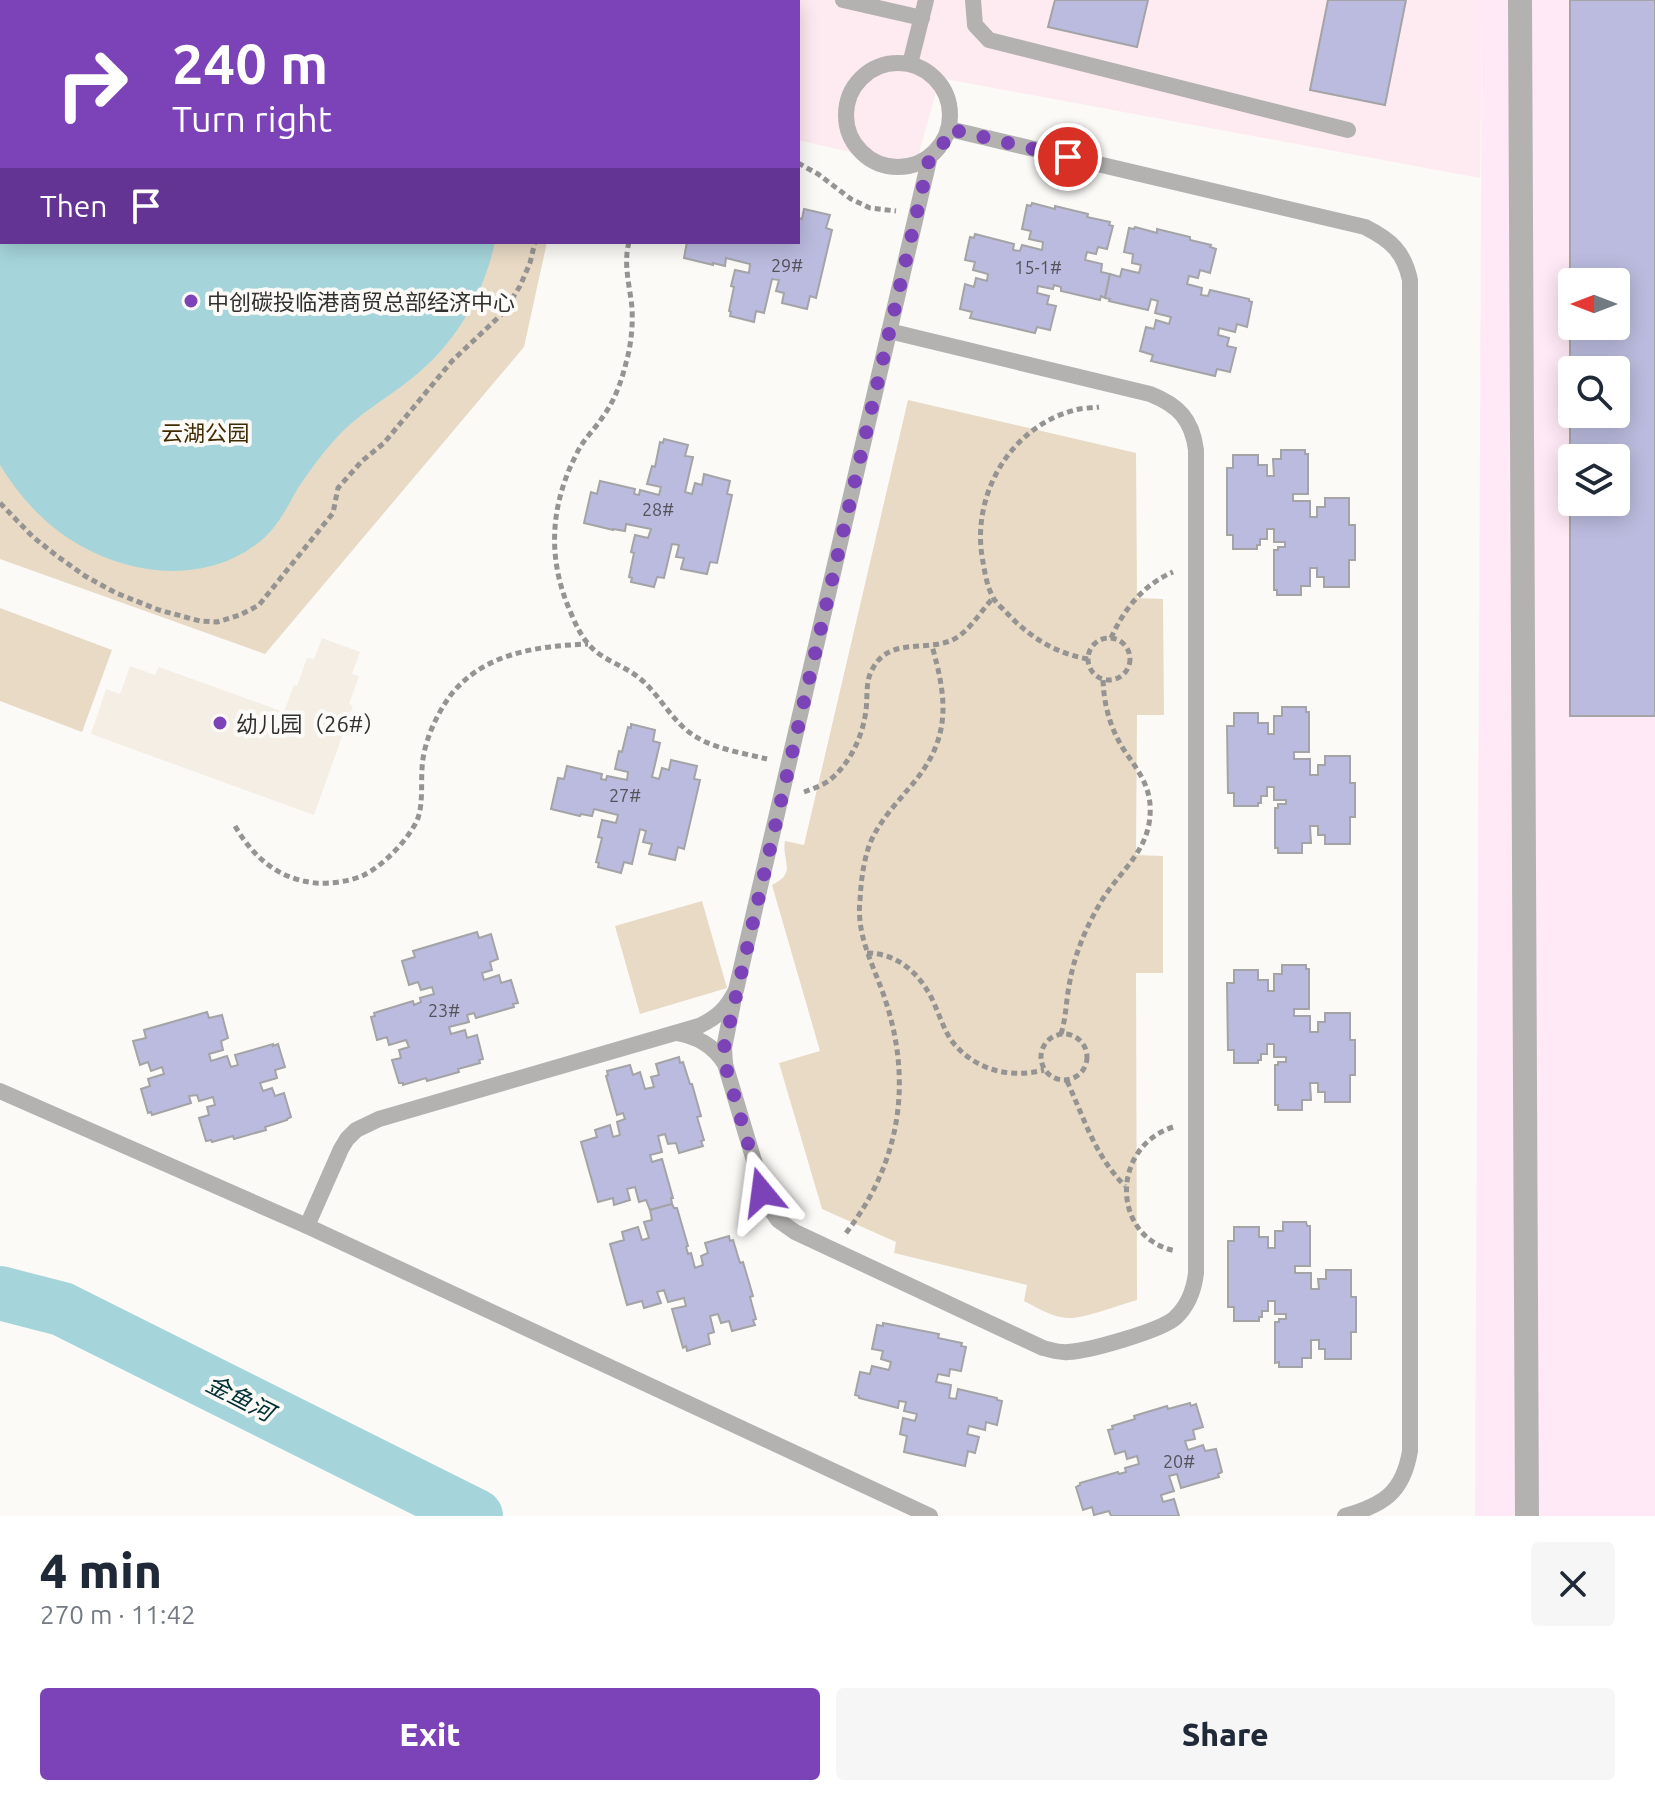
<!DOCTYPE html>
<html lang="en">
<head>
<meta charset="utf-8">
<style>
	:root { --surface:#fff; --page:#f6f6f7; --text:#1f2937; --muted:#747a83; --accent:#7c42b8 }
	body { margin:0; font-family:Ubuntu,"Noto Sans SC",sans-serif; background:var(--page); color:var(--text); height:100vh; display:flex; flex-direction:column; font-size:30px; white-space:nowrap }
	* { box-sizing:border-box; margin:0 }
	p { font-size:26px; color:var(--muted) }
	.icon { flex:none; width:44px; height:44px; fill:none; stroke:currentColor; stroke-width:2; stroke-linecap:round; stroke-linejoin:round }
	.map { position:relative; height:1516px; overflow:hidden }
	.drawer { display:flex; flex-direction:column; background:var(--surface); flex:1 }
	.drawer>* { flex:none }
	.guide { position:absolute; left:0px; top:0px; width:800px; height:244px; box-shadow:0 4px 20px #0003; background:#7c42b8; color:#fff; overflow:hidden }
	.needle { width:52px; rotate:270deg }
	.controls { position:absolute; left:1558px; top:268px; display:grid; gap:16px }
	.controls a { display:grid; place-items:center; width:72px; height:72px; border-radius:8px; background:var(--surface); box-shadow:0 4px 20px #0003; font-size:40px }
	.pin { position:absolute; display:grid; place-items:center; width:68px; height:68px; color:#fff; margin:-34px; border:4px solid #fff; border-radius:50%; box-shadow:0 2px 8px #0007 }
	.me { position:absolute; width:88px; margin:-44px; rotate:344deg; stroke-linejoin:round; filter:drop-shadow(0 0 6px #0008) }
	.turn { display:flex; align-items:center; gap:28px; height:168px; padding:0 40px; font-size:36px }
	.turn .icon { width:104px; height:104px; stroke-width:2.5 }
	.turn b { display:block; font-size:56px; line-height:68px }
	.then { display:flex; align-items:center; height:76px; padding:0 40px; background:#0003; gap:16px; font-size:30px }
	.round { display:grid; place-items:center; flex:none; width:84px; height:84px; border-radius:8px; background:var(--page) }
	.overview { display:flex; align-items:center; justify-content:space-between; height:136px; padding:0 40px }
	h1 { font-size:48px; font-weight:800; line-height:60px }
	.primary-button { display:flex; gap:16px; margin-top:auto; padding:16px 40px }
	.primary-button a { flex:1; height:92px; border-radius:8px; background:var(--accent); color:#fff; font-size:32px; font-weight:800; line-height:92px; text-align:center }
	.primary-button a+a { background:var(--page); color:var(--text) }
	.map>svg:first-child { display:block }
	.commercial { fill:#feeaf1 }
	.industrial { fill:#ffe9f6; fill-rule:evenodd }
	.built { fill:#f4eee4 }
	.green { fill:#e8dac5 }
	.water { fill:#a5d5db }
	.lines { fill:none; stroke-linecap:round; stroke-linejoin:round }
	.river { stroke:#a5d5db; stroke-width:54 }
	.building { fill:#bbbbdf; stroke:#a4a4a7; stroke-width:2; fill-rule:evenodd }
	.path { stroke:#959492; stroke-width:5; stroke-dasharray:6 4; stroke-linecap:butt }
	.service { stroke:#b3b2b1; stroke-width:16 }
	.minor { stroke:#b3b2b1; stroke-width:24 }
	.route { stroke:#7c42b8; stroke-width:14; stroke-dasharray:0 25.2 }
	.poi-dot { fill:#7c42b8; stroke:#fbfaf7; stroke-width:3 }
	.labels { text-anchor:middle; dominant-baseline:central; stroke-width:8; stroke-linejoin:round; paint-order:stroke }
	.number-label { font-size:18px; fill:#54535b }
	.poi-label { font-size:22px; fill:#31302f; stroke:#fbfaf7; text-anchor:start }
	.park-label { font-size:22px; fill:#402b00; stroke:#fbfaf7 }
	.water-label { font-size:24px; font-style:italic; fill:#002f34; stroke:#fbfaf7 }
</style>
</head>
<body>
<div class="map">
<svg width="1655" height="1516" viewBox="0 0 1655 1516">
	<rect width="100%" height="100%" fill="#fbfaf7"/>
	<polygon class="commercial" points="0,0 1482,0 1480,178 940,78 915,167 798,140 798,2 2,2 2,40 0,39"/>
	<path class="industrial" d="M1482,0H1655V1516H1475ZM1572,282H1616V326H1572ZM1572,370H1616V414H1572ZM1572,458H1616V502H1572Z"/>
	<polygon class="built" points="322,638 360,652 352,674 359,676 349,704 353,706 314,815 91,734 106,689 120,694 130,666 155,675 159,667 284,712 294,685 297,686 307,658 314,659"/>
	<g class="green">
		<polygon points="0,39 2,40 2,242 547,242 524,347 265,654 0,559"/>
		<path d="M908,400L1136,453L1137,598L1163,599L1164,715H1137L1136,855L1163,856V973H1136L1137,1300C1119,1305 1084,1319 1067,1318C1052,1317 1038,1308 1024,1301L1027,1285L894,1253L896,1242L822,1209L779,1063L820,1051L772,885C798,873 781,860 785,841L804,845Z"/>
		<polygon points="0,608 112,650 82,732 0,701"/>
		<polygon points="702,901 727,988 640,1014 615,926"/>
	</g>
	<path class="water" d="M0,74H2V242H495C483,296 455,345 411,379C387,398 360,413 339,435C324,451 310,470 298,488C288,506 279,524 264,538C213,583 138,578 81,546C47,527 20,498 0,465Z"/>
	<g class="lines">
		<polyline class="river" points="0,1293 62,1309 476,1516"/>
	</g>
	<g class="building">
		<polygon points="401,0 612,0 621,2 400,2"/>
		<polygon points="1055,0 1148,0 1137,47 1048,27"/>
		<polygon points="1328,0 1406,0 1385,105 1310,90"/>
		<path d="M1570,0H1655V716H1570ZM1572,282H1616V326H1572ZM1572,370H1616V414H1572ZM1572,458H1616V502H1572Z"/>
		<polygon points="1032,203 1055,209 1055,206 1088,214 1087,217 1110,222 1109,225 1113,226 1107,249 1098,247 1096,254 1087,252 1085,260 1102,264 1101,272 1110,274 1105,298 1101,296 1100,300 1061,291 1061,287 1054,285 1053,289 1038,286 1037,293 1049,296 1047,304 1056,306 1050,330 1037,327 1035,333 970,318 972,312 960,309 965,284 974,287 976,278 987,281 988,274 973,270 975,262 965,260 970,237 974,238 975,234 1014,244 1013,250 1020,251 1022,245 1042,250 1043,242 1029,239 1031,231 1022,229 1027,205 1031,206"/>
		<polygon points="804,209 830,215 826,228 832,230 816,298 810,296 807,309 782,303 784,293 776,291 779,280 772,279 764,313 756,311 754,322 730,316 731,312 729,311 734,287 731,286 735,270 749,273 750,264 726,258 725,266 713,263 713,265 684,258 687,242 798,242 798,218 802,219"/>
		<polygon points="1135,227 1157,233 1157,229 1190,237 1190,240 1211,245 1210,247 1216,249 1210,273 1200,270 1198,278 1189,276 1187,284 1202,288 1201,295 1208,296 1210,290 1249,299 1249,301 1252,302 1247,327 1237,324 1235,332 1219,328 1218,335 1229,338 1227,346 1236,348 1230,372 1217,369 1215,376 1151,361 1153,355 1140,351 1146,327 1154,329 1156,320 1169,324 1171,317 1155,313 1158,301 1151,299 1148,310 1109,301 1110,299 1105,298 1110,274 1120,277 1122,269 1139,273 1141,265 1132,263 1133,254 1124,252 1129,228 1134,229"/>
		<polygon points="664,439 688,445 685,456 693,457 685,492 692,494 695,483 702,485 704,474 730,481 727,494 732,495 717,563 710,562 707,574 681,569 684,558 676,557 679,545 672,544 664,578 657,577 654,587 631,582 632,578 629,577 634,553 631,552 635,535 648,538 651,529 626,524 625,531 613,529 613,530 584,523 591,492 597,494 600,481 635,489 634,494 639,495 640,490 659,495 661,487 647,484 652,466 655,467 660,442 663,443"/>
		<polygon points="1281,450 1305,450 1305,454 1308,454 1308,494 1293,494 1293,501 1310,501 1310,517 1317,517 1317,507 1325,507 1325,498 1349,498 1349,525 1355,525 1355,560 1349,560 1349,587 1324,587 1324,577 1317,577 1317,568 1310,568 1310,586 1301,586 1301,595 1277,595 1277,590 1274,590 1274,550 1278,550 1278,547 1285,547 1285,542 1274,542 1274,529 1267,529 1267,539 1260,539 1260,545 1257,545 1257,549 1233,549 1233,535 1227,535 1227,468 1233,468 1233,455 1258,455 1258,465 1267,465 1267,476 1274,476 1273,459 1281,459"/>
		<polygon points="1282,707 1306,707 1306,712 1309,712 1309,752 1294,752 1294,759 1310,759 1310,775 1318,775 1318,765 1325,765 1325,756 1350,756 1350,783 1355,783 1355,817 1350,817 1350,844 1325,844 1325,835 1318,835 1318,826 1310,826 1311,843 1302,843 1302,853 1278,853 1278,848 1275,848 1275,808 1278,808 1278,804 1286,804 1286,800 1274,800 1274,787 1267,787 1267,796 1261,796 1261,803 1258,803 1258,806 1234,806 1234,793 1228,793 1227,726 1234,726 1234,713 1258,713 1258,723 1268,723 1268,734 1274,734 1274,716 1282,716"/>
		<polygon points="631,724 655,730 653,741 660,743 652,777 659,779 662,768 669,770 671,760 697,766 694,779 700,780 684,849 678,847 675,860 649,854 652,844 643,842 646,831 640,829 632,864 624,862 621,873 598,867 599,863 596,862 602,838 598,837 602,820 616,823 618,815 594,809 592,816 581,814 580,816 551,809 558,778 564,779 567,766 602,774 601,779 606,780 607,776 627,780 628,772 615,769 619,751 622,752 628,727 631,728"/>
		<polygon points="477,932 479,938 491,934 498,959 490,962 492,970 482,973 484,980 499,975 501,983 511,980 518,1003 513,1004 514,1007 476,1018 474,1013 467,1015 469,1022 449,1027 451,1034 465,1030 467,1038 477,1035 483,1059 479,1060 480,1063 458,1069 459,1072 427,1081 426,1078 403,1085 403,1083 399,1083 392,1060 401,1058 399,1050 409,1047 406,1040 389,1045 387,1037 377,1040 371,1017 375,1016 374,1013 413,1001 414,1005 421,1002 420,998 434,994 432,987 421,990 418,982 409,985 402,961 415,957 413,951"/>
		<polygon points="1282,965 1306,965 1306,969 1309,969 1309,1009 1294,1009 1294,1016 1310,1016 1310,1032 1318,1032 1318,1022 1325,1022 1325,1013 1350,1013 1350,1040 1355,1040 1355,1075 1350,1075 1350,1102 1325,1102 1325,1092 1318,1092 1318,1083 1310,1083 1311,1100 1302,1100 1302,1110 1278,1110 1278,1105 1275,1105 1275,1065 1278,1065 1278,1062 1286,1062 1286,1057 1274,1057 1274,1044 1267,1044 1267,1054 1261,1054 1261,1060 1258,1060 1258,1063 1234,1063 1234,1050 1228,1050 1227,983 1234,983 1234,970 1258,970 1258,980 1268,980 1268,991 1274,991 1274,974 1282,974"/>
		<polygon points="207,1012 209,1018 222,1015 228,1038 221,1041 223,1050 209,1054 211,1061 227,1056 231,1067 238,1065 235,1055 273,1044 273,1046 278,1044 285,1067 275,1070 277,1078 260,1083 263,1091 272,1088 275,1096 284,1093 291,1117 287,1119 287,1120 265,1127 266,1130 234,1139 233,1136 212,1142 211,1140 206,1141 199,1118 209,1115 207,1107 215,1105 213,1097 199,1101 197,1095 189,1096 191,1103 152,1115 151,1112 148,1113 141,1089 150,1086 148,1079 164,1074 162,1067 151,1071 148,1062 140,1065 133,1041 146,1038 144,1030"/>
		<polygon points="679,1057 680,1063 683,1062 690,1084 692,1084 701,1116 697,1117 704,1140 701,1141 703,1146 679,1153 676,1143 668,1144 665,1134 658,1136 662,1152 650,1155 652,1162 662,1159 673,1198 671,1198 672,1204 650,1210 646,1200 639,1202 635,1187 627,1189 630,1200 614,1205 613,1198 598,1202 581,1142 597,1137 595,1130 610,1125 613,1137 620,1135 617,1122 625,1119 623,1113 617,1115 606,1076 608,1075 607,1071 630,1065 633,1075 640,1072 645,1089 654,1087 651,1077 659,1075 656,1064"/>
		<polygon points="672,1204 674,1208 677,1208 688,1246 686,1247 688,1254 691,1253 695,1268 703,1265 701,1256 708,1253 705,1243 729,1236 730,1241 733,1240 740,1263 743,1262 753,1296 750,1297 756,1319 753,1320 755,1325 732,1331 729,1321 721,1323 718,1314 710,1316 714,1332 708,1334 710,1344 687,1351 686,1346 683,1348 672,1309 686,1306 684,1298 668,1302 664,1290 657,1292 661,1303 644,1308 642,1301 627,1305 610,1244 624,1240 622,1232 638,1227 642,1240 649,1238 644,1222 652,1220 650,1210"/>
		<polygon points="1283,1222 1306,1222 1307,1226 1310,1226 1310,1266 1295,1266 1295,1273 1311,1273 1311,1289 1319,1289 1318,1279 1326,1279 1326,1270 1351,1270 1351,1297 1356,1297 1356,1332 1351,1332 1351,1359 1325,1359 1325,1349 1319,1349 1319,1340 1311,1340 1311,1358 1302,1358 1302,1367 1279,1367 1279,1362 1275,1363 1275,1322 1279,1322 1279,1319 1286,1319 1286,1314 1275,1314 1275,1301 1268,1301 1268,1311 1262,1311 1262,1317 1259,1317 1259,1321 1234,1321 1234,1307 1228,1307 1228,1241 1234,1241 1234,1227 1259,1227 1259,1237 1268,1237 1268,1248 1275,1248 1275,1231 1283,1231"/>
		<polygon points="883,1323 939,1334 938,1338 962,1343 961,1346 966,1347 961,1371 950,1369 949,1376 938,1374 936,1382 951,1385 949,1398 956,1399 958,1389 997,1398 997,1400 1002,1401 997,1425 986,1422 985,1430 969,1426 967,1434 979,1437 975,1453 968,1451 965,1466 904,1452 907,1436 900,1434 903,1418 915,1421 917,1414 904,1411 906,1402 899,1401 898,1408 859,1398 859,1396 855,1395 860,1372 870,1374 872,1366 889,1370 891,1362 881,1359 883,1351 872,1349 877,1325 883,1326"/>
		<polygon points="1190,1403 1191,1406 1196,1404 1203,1427 1193,1430 1195,1439 1185,1441 1188,1450 1203,1445 1205,1451 1216,1449 1222,1472 1218,1474 1219,1477 1181,1488 1177,1474 1169,1476 1174,1491 1161,1495 1163,1502 1174,1499 1179,1516 1111,1516 1109,1511 1094,1515 1092,1507 1083,1510 1076,1487 1080,1485 1080,1483 1118,1472 1119,1474 1126,1472 1125,1468 1139,1464 1137,1456 1127,1459 1125,1451 1115,1454 1108,1430 1113,1429 1112,1426 1135,1419 1134,1416 1167,1406 1168,1409"/>
	</g>
	<g class="lines">
		<g class="path">
			<polyline points="79,0 86,2"/>
			<polyline points="798,163 818,174 851,199 870,208 896,211"/>
			<path d="M629,242C623,265 630,286 632,308C633,326 631,346 626,363C621,383 614,402 602,418C594,430 583,440 577,453C550,505 547,558 570,611C576,625 581,637 592,648C604,660 624,666 638,677C656,691 666,711 683,727C705,748 739,752 767,759"/>
			<polyline points="0,503 33,537 57,556 85,576 116,593 159,610 200,621 217,622 240,615 259,605 333,513 338,488 362,461 384,443 452,361 504,312 520,286 530,263 535,242"/>
			<circle cx="1109" cy="659" r="21"/>
			<path d="M1111,638C1124,609 1143,585 1173,572"/>
			<path d="M1088,659C1054,653 1028,636 1005,611C1001,607 995,602 993,597C987,587 985,573 983,562C970,497 1009,427 1075,410C1082,408 1091,408 1099,407"/>
			<path d="M804,792C812,789 824,785 831,779C851,762 863,735 866,710C868,695 865,681 873,668C889,638 924,651 950,641C968,634 980,612 993,598"/>
			<path d="M235,826C254,858 278,879 316,883C331,884 351,881 364,875C384,865 410,838 418,818C423,803 421,785 422,769C423,744 435,717 450,696C483,653 537,646 588,644"/>
			<path d="M867,953C895,953 917,971 930,995C938,1010 942,1026 951,1040C974,1070 1009,1079 1044,1070"/>
			<circle cx="1064" cy="1057" r="23"/>
			<path d="M1061,1034C1066,1018 1066,1002 1069,986C1074,955 1086,927 1102,900C1123,867 1153,848 1150,804C1148,782 1136,768 1124,750C1110,728 1104,705 1103,680"/>
			<path d="M1067,1081C1084,1118 1095,1156 1125,1186"/>
			<path d="M1173,1127C1109,1148 1112,1239 1176,1251"/>
			<path d="M846,1233C900,1163 913,1083 885,999C874,966 856,936 860,900C861,882 863,864 869,846C877,824 895,805 910,787C951,740 948,702 932,646"/>
		</g>
		<g class="service">
			<polyline points="843,0 922,18"/>
			<polyline points="973,0 975,25 989,40 1348,130"/>
			<circle cx="898" cy="115" r="52"/>
			<polyline points="910,64 926,0"/>
			<path d="M949,129L1365,227C1391,240 1404,252 1410,280V1451C1403,1493 1383,1505 1345,1516"/>
			<path d="M676,1033C698,1037 713,1045 725,1064L767,1204L778,1220L795,1232L1043,1348C1052,1350 1059,1353 1068,1352C1089,1351 1160,1331 1175,1318C1188,1306 1194,1290 1196,1273V450C1192,419 1178,405 1150,394L889,331"/>
			<polyline points="725,1063 724,1048 733,1003"/>
			<polyline points="0,1091 307,1226 930,1516"/>
			<path d="M307,1226L341,1149L347,1139L356,1130L379,1119L699,1026C718,1017 727,1008 736,990L930,156"/>
		</g>
		<polyline class="minor" points="1520,0 1527,1516"/>
	</g>
	<g class="lines">
		<polyline class="route" points="762,1192 725,1064 724,1048 930,156 943,144 949,129 1068,157"/>
	</g>
	<g class="poi-dot">
		<circle cx="191" cy="301" r="8"/>
		<circle cx="220" cy="723" r="8"/>
	</g>
	<g class="labels">
		<g class="number-label">
			<text x="787" y="265">29#</text>
			<text x="1038" y="267">15-1#</text>
			<text x="658" y="509">28#</text>
			<text x="625" y="795">27#</text>
			<text x="444" y="1010">23#</text>
			<text x="1179" y="1461">20#</text>
		</g>
		<g class="poi-label">
			<text x="207" y="301">中创碳投临港商贸总部经济中心</text>
			<text x="236" y="723">幼儿园（26#）</text>
		</g>
		<g class="park-label">
			<text x="205" y="432">云湖公园</text>
		</g>
		<g class="water-label">
			<text transform="translate(240 1398) rotate(27)">金鱼河</text>
		</g>
	</g>
</svg>
<div class="controls">
<a><svg class="needle" viewBox="-14 -14 28 28"><path d="M0-13l5 13h-10z" fill="#e53935"/><path d="M0 13l5-13h-10z" fill="#747a83"/></svg></a>
<a><svg class="icon" aria-label="search" viewBox="0 0 24 24"><circle cx="10" cy="10" r="6"/><path d="M15 15l6 6"/></svg></a>
<a><svg class="icon" aria-label="layers" viewBox="0 0 24 24"><path d="M12 4l9 5-9 5-9-5zM3 14l9 5 9-5"/></svg></a>
</div>
<div class="pin" style="left:1068px;top:157px;background:#d93025"><svg class="icon" aria-label="arrive" viewBox="0 0 24 24"><path d="M6 21V4h12l-3 4 3 4H6"/></svg></div>
<svg class="me" style="left:762px;top:1192px" viewBox="-20 -20 40 40"><path d="M0-17L14 15 0 8-14 15z" fill="#7c42b8" stroke="#fff" stroke-width="4"/></svg>
<div class="guide">
<div class="turn"><svg class="icon" aria-label="right" viewBox="0 0 24 24"><path d="M7 20v-9h11M14 6l5 5-5 5"/></svg><div><b>240 m</b>Turn right</div></div>
<div class="then">Then<svg class="icon" aria-label="arrive" viewBox="0 0 24 24"><path d="M6 21V4h12l-3 4 3 4H6"/></svg></div>
</div>
</div>
<section class="drawer">
<div class="overview"><div><h1>4 min</h1><p>270 m · 11:42</p></div><a class="round"><svg class="icon" aria-label="close" viewBox="0 0 24 24"><path d="M6 6l12 12M18 6L6 18"/></svg></a></div>
<div class="primary-button"><a>Exit</a><a>Share</a></div>
</section>
</body>
</html>
